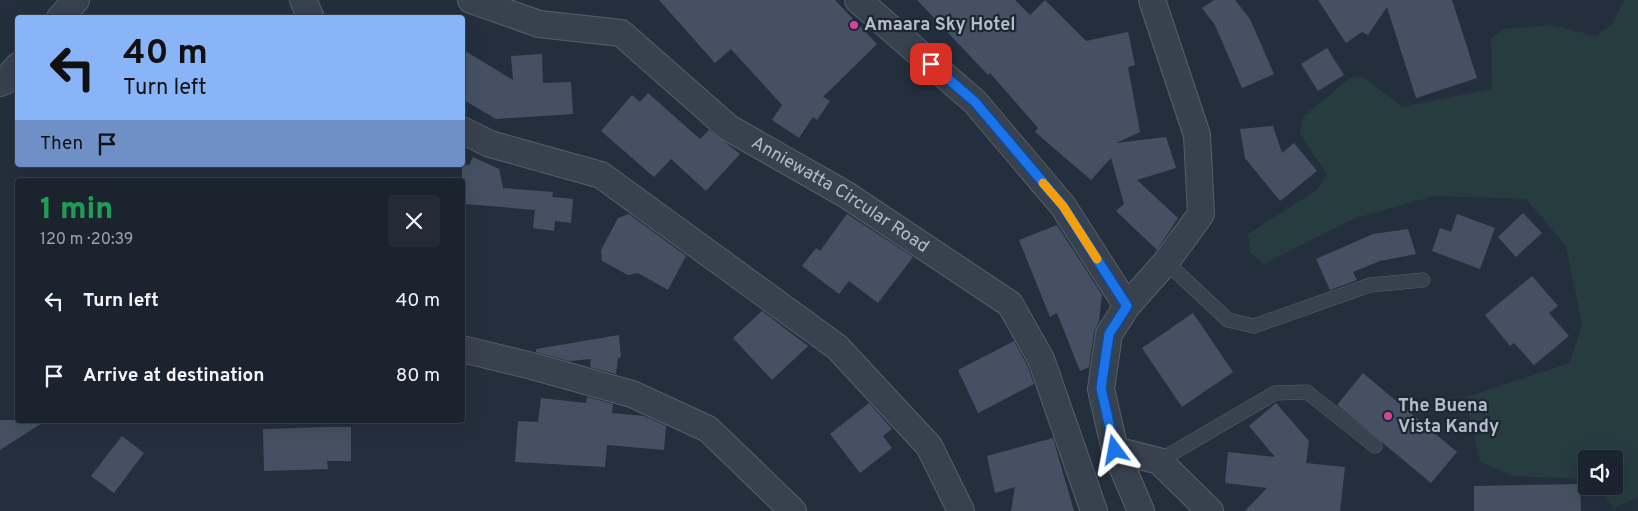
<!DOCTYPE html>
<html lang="en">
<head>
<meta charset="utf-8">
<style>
	:root { --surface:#1b232e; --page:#242b36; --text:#f1f3f6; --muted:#a0a4aa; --line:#39404a }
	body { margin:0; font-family:Overpass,sans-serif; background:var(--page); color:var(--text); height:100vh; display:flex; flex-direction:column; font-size:19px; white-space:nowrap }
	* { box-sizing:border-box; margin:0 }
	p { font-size:16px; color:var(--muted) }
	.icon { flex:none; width:28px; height:28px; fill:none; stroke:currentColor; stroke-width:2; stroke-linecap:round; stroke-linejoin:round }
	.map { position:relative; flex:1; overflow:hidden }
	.sheet { position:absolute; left:15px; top:178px; width:450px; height:245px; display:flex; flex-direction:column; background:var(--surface); border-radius:5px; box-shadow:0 5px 20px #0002,0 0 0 1px var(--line) }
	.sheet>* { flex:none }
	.hud { position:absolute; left:15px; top:15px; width:450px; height:152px; border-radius:5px; box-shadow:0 5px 20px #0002,0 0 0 1px var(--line); background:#8ab4f8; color:#111; overflow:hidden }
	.tools { position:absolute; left:1578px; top:450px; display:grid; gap:10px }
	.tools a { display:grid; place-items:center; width:45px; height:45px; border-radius:5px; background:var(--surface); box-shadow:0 5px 20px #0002,0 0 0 1px var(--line); font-size:25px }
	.pin { position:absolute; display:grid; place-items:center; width:42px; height:42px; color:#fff; margin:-21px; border-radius:10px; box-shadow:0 2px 8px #0006 }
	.me { position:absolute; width:55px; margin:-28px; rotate:347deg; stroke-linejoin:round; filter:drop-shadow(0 0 4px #0008) }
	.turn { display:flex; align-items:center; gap:18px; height:105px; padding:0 25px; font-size:22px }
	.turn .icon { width:65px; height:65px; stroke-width:2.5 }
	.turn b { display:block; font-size:35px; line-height:42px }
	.then { display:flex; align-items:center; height:48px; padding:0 25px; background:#0003; gap:10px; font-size:19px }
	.round { display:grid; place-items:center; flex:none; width:52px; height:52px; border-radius:5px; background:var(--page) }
	.headline { display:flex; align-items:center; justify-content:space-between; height:85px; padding:0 25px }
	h1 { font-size:30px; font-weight:800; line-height:38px; color:#1e9e55 }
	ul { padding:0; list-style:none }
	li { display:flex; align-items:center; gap:15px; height:75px; padding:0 25px }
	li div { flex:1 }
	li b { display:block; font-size:19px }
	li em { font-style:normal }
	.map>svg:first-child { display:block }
	.green { fill:#263c3f }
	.building { fill:#455162 }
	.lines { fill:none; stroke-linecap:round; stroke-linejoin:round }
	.service-casing { stroke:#565f6c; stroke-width:15 }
	.minor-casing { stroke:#565f6c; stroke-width:28 }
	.service { stroke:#38414e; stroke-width:14 }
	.minor { stroke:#38414e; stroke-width:26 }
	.route-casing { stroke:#114b97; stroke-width:12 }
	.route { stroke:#1a73e8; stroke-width:9 }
	.slow { stroke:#f59e0b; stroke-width:9 }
	.hotel-dot { fill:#d1479c; stroke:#1d2633; stroke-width:2 }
	.labels { text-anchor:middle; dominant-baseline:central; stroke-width:4.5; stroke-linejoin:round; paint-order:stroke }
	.poi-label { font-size:18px; font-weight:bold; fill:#b4bcc9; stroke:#1d2633; text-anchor:start }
	.street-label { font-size:18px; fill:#b4bcc9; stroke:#1d2633 }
</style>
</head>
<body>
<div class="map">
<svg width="1638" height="511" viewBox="0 0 1638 511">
	<rect width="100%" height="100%" fill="#242f3e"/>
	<polygon class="green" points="1624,0 1638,0 1638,497 1614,508 1596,486 1614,486 1614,459 1586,459 1586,479 1513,476 1480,462 1466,397 1570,363 1582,324 1566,246 1526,199 1434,196 1353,219 1264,264 1250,253 1248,234 1317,190 1327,174 1300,135 1302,118 1351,77 1365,78 1402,107 1492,89 1491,39 1503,29 1551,25 1596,36 1613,24"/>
	<g class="building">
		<polygon points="659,0 835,0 877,44 823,97 830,101 817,120 813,117 799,138 772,120 782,105 731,49 715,63"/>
		<polygon points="917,0 1015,0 1030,15 1045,0 1086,41 1128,32 1135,65 1128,67 1140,132 1116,143 1166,137 1176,168 1137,180 1178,218 1157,250 1116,211 1124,204 1111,158 1091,180 1035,132 1038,128 990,73 988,75"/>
		<polygon points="1214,0 1235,0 1250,19 1274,74 1242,88 1215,25 1202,8"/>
		<polygon points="1318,0 1452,0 1477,78 1416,98 1387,7 1368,35 1362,32 1346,43"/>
		<polygon points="1327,48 1344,75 1318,91 1301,64"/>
		<polygon points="462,49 513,80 511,56 542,54 543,83 571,82 573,114 496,119 462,99"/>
		<polygon points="648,93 700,139 709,130 740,154 706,191 671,159 654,177 601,131 632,95 640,102"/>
		<polygon points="1273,126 1282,153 1294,143 1317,171 1280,201 1245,158 1240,129"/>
		<polygon points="473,157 499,169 503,188 553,192 552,197 573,199 571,223 555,221 554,231 533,228 535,210 465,204 465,199 462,198 462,165 469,165"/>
		<polygon points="1523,213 1542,233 1516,257 1498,237"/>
		<polygon points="629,214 686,256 668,290 638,273 628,275 602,261 601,250 618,218"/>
		<polygon points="847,214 913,257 878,303 849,281 839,294 802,266 816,248 820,251"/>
		<polygon points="1457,214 1495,228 1480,269 1432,251 1440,228 1451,232"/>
		<polygon points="1057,225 1102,295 1099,321 1094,332 1089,367 1080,371 1057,313 1050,317 1019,240"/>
		<polygon points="1408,229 1416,254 1380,261 1353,272 1357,280 1330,290 1316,259 1373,234"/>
		<polygon points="1532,276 1558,306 1549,313 1569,336 1534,365 1514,343 1510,346 1485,315"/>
		<polygon points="762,311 808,346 772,380 733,338"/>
		<polygon points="1193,313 1233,372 1182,407 1142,348"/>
		<polygon points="619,335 621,357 618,358 616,374 590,367 591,359 569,361 536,352 536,349"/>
		<polygon points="1014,341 1027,365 1034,384 978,413 958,370"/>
		<polygon points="1363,373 1457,452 1431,483 1337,405"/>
		<polygon points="587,397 613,404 612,413 644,416 666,426 664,450 607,445 605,467 515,462 518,421 538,422 541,398 586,403"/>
		<polygon points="869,403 892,429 883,436 892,448 860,473 830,434"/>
		<polygon points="1276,403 1309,441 1306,463 1345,467 1340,511 1245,511 1267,488 1225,483 1228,452 1275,457 1249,426"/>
		<polygon points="0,420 47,420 0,450"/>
		<polygon points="326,427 351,427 351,461 327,461 328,469 264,471 263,429"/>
		<polygon points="122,436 144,453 114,493 91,476"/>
		<polygon points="1053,438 1074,511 1011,511 1015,487 995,493 987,456"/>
		<polygon points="1580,484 1581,511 1474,511 1474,486"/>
	</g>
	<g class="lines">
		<g class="service-casing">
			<g id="service">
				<polyline points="1166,262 1228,320 1254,326 1370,285 1423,280"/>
				<polyline points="1159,461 1275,393 1307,392 1375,446"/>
			</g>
		</g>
		<g class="minor-casing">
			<g id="minor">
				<polyline points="303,0 311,18"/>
				<path id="s1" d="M471,0L539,24L621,33L729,128L845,194L1010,304L1041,359L1094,511"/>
				<polyline points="858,0 975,102 1063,206 1127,306"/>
				<polyline points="60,18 76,0"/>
				<polyline points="0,83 5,81 18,66"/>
				<polyline points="462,130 490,144 601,175 837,347 929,446 961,511"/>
				<polyline points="462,349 532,366 632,394 708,429 793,511"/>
				<polyline points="1115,450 1159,461 1210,511"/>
				<polyline points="1141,511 1115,450 1101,389 1109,334 1127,306 1166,262 1201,214 1197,135 1152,0"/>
			</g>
		</g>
		<use href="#service" class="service"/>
		<use href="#minor" class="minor"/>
	</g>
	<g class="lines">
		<g class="route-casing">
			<polyline id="route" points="931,64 975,102 1063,206 1127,306 1109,334 1101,388 1115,450"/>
		</g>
		<use href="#route" class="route"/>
		<polyline class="slow" points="1043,183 1063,206 1097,259"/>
	</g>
	<g class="hotel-dot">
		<circle cx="854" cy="25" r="5"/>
		<circle cx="1388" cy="416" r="5"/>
	</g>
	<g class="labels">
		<g class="poi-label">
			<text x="864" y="25">Amaara Sky Hotel</text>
			<text x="1398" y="406">The Buena<tspan x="1398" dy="21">Vista Kandy</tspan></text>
		</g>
		<g class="street-label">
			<text stroke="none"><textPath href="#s1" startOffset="428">Anniewatta Circular Road</textPath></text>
		</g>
	</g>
</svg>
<div class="tools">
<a><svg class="icon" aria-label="sound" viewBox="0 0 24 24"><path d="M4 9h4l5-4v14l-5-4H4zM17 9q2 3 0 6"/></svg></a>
</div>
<div class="pin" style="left:931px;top:64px;background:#d93025"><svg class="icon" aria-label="arrive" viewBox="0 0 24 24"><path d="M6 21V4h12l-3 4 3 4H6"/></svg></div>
<svg class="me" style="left:1115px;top:450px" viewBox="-20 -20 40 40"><path d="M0-17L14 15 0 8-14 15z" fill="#1a73e8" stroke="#fff" stroke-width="4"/></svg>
<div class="hud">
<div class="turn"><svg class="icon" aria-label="left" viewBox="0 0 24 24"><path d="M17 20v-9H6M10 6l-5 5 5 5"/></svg><div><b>40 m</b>Turn left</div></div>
<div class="then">Then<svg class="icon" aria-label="arrive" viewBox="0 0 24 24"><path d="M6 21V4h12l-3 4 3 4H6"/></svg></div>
</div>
<section class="sheet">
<div class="headline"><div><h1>1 min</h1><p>120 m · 20:39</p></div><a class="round"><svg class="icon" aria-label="close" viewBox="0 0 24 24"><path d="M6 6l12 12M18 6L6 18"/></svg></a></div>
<ul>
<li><svg class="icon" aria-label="left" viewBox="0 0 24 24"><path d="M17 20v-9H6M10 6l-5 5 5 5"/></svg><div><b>Turn left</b></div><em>40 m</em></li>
<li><svg class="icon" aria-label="arrive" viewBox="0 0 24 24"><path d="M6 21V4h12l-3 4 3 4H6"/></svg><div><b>Arrive at destination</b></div><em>80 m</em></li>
</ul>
</section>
</div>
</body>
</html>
